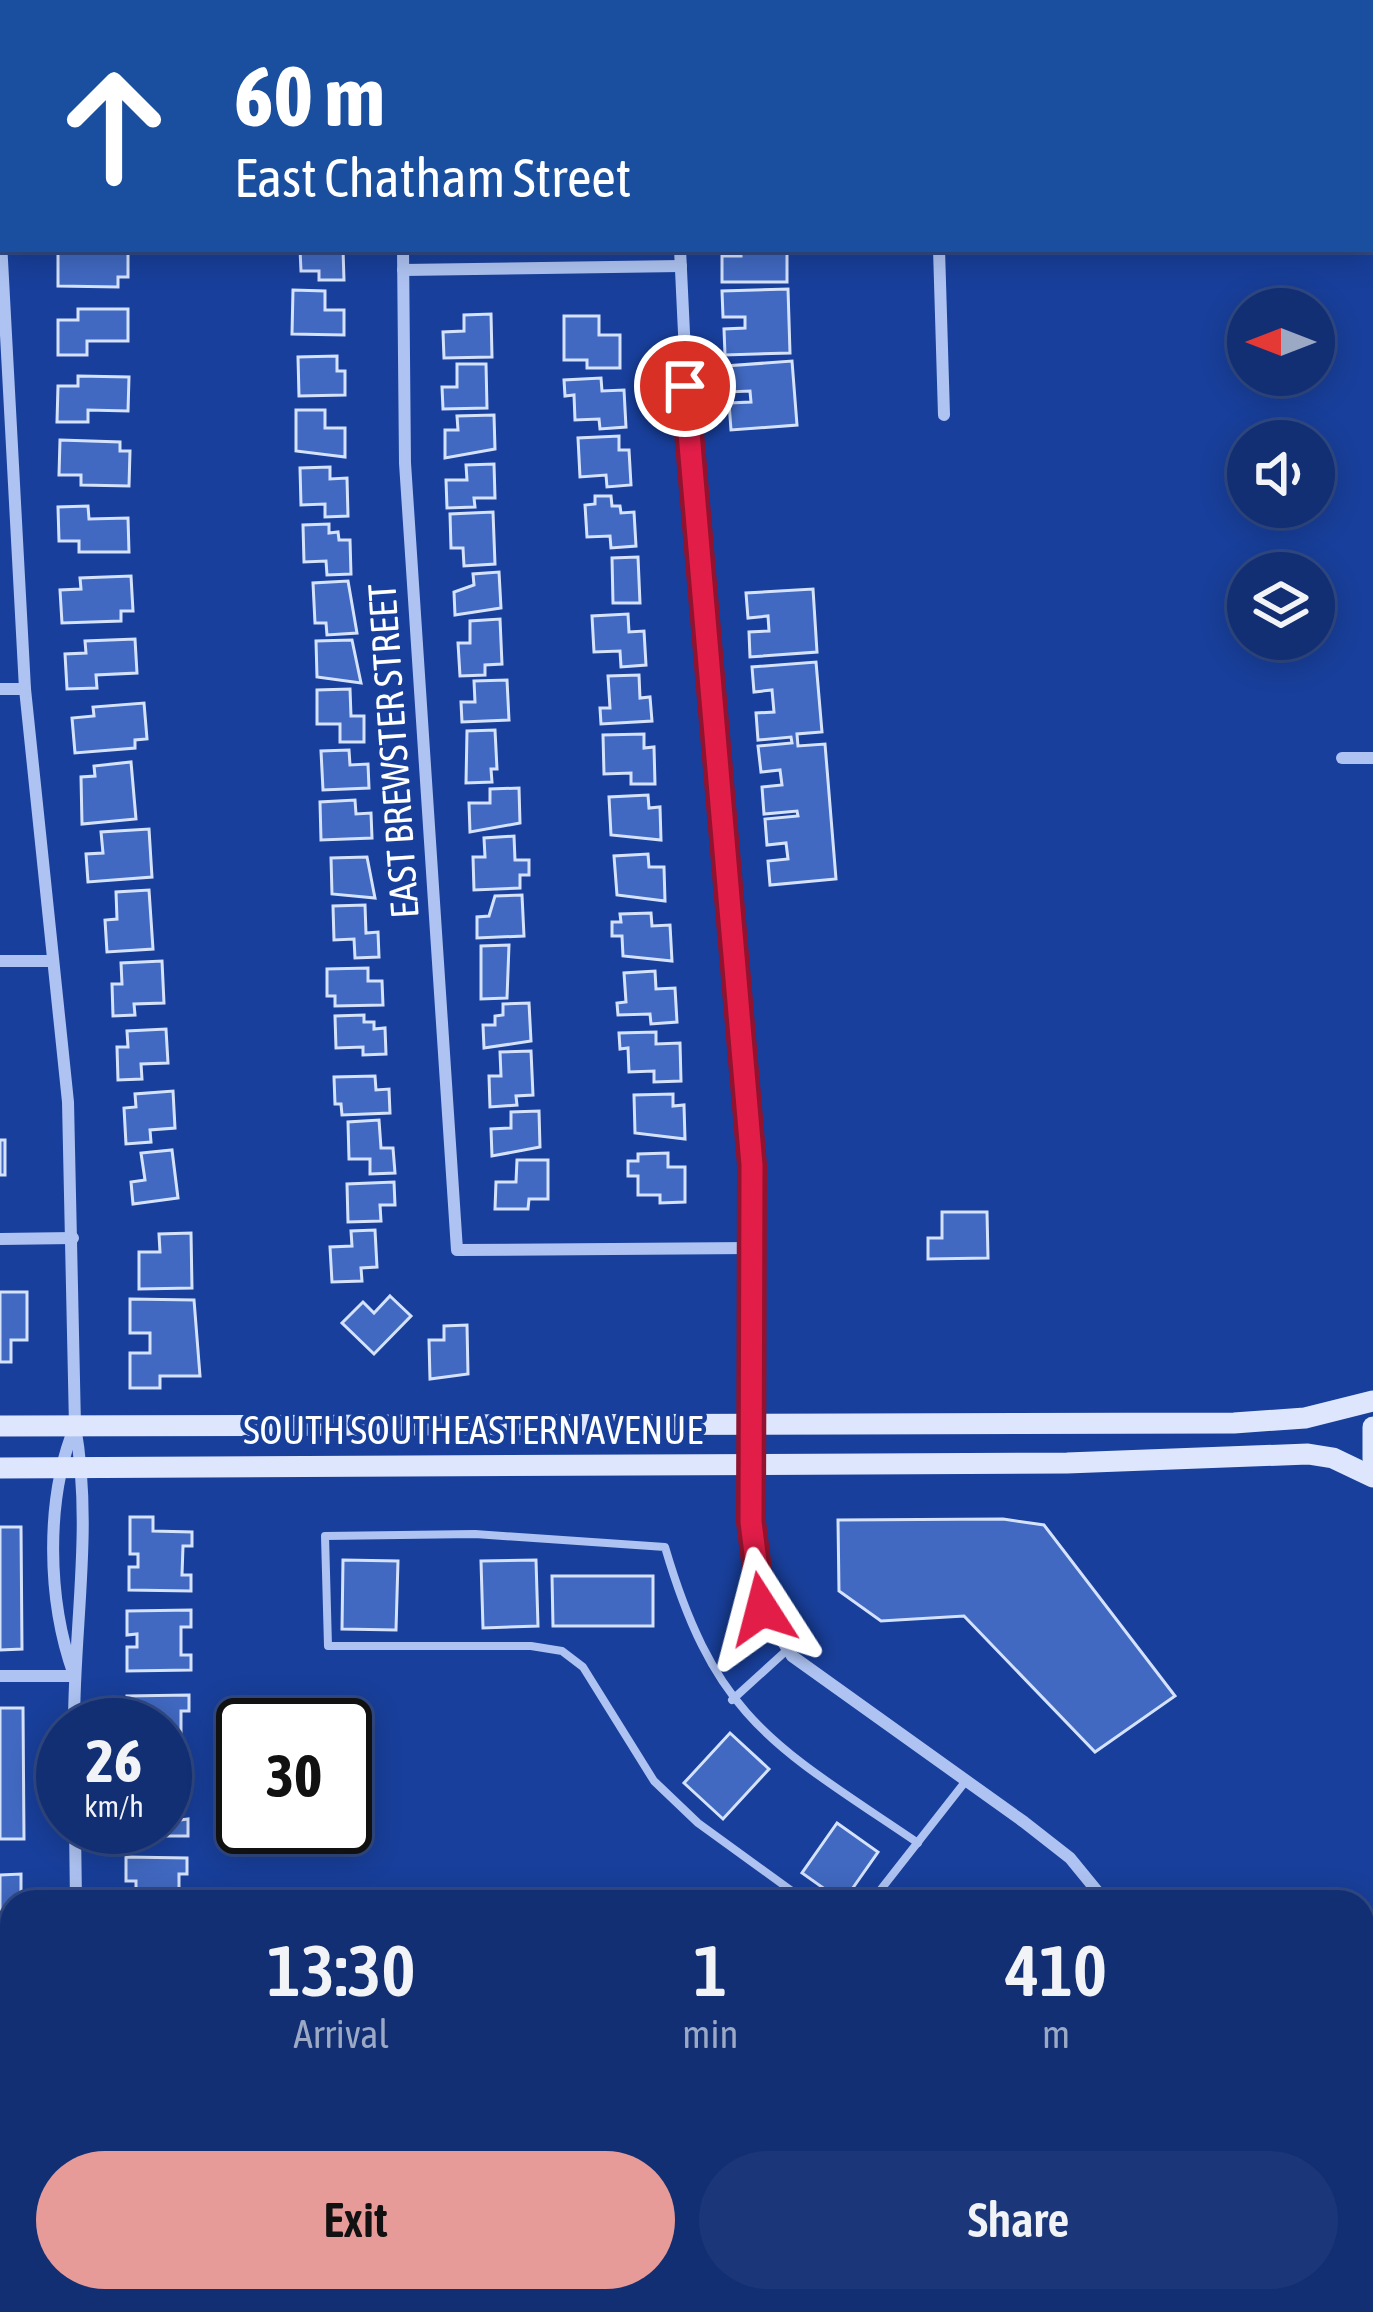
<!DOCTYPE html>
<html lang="en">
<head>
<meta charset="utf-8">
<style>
	:root { --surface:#122f74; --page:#1b3779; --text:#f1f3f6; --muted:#9ca9c5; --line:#314a86; --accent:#e69b98 }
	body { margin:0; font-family:"Asap Condensed",sans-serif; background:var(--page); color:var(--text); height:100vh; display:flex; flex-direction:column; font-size:45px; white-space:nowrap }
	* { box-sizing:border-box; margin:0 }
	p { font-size:39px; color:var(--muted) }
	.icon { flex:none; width:66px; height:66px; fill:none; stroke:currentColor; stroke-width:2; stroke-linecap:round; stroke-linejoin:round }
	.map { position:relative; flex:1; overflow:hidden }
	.drawer { position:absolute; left:0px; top:1890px; width:1374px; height:423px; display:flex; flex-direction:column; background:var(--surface); border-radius:36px 36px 0 0; box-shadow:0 6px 30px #0003,0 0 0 3px var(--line) }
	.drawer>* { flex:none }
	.guide { position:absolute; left:0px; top:0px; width:1374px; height:252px; box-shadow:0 6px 30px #0003,0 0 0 3px var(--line); background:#1a4fa0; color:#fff; overflow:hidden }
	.needle { width:78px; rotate:270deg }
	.buttons { position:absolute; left:1227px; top:288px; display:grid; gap:24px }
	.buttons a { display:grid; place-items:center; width:108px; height:108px; border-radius:50%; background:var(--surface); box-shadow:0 6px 30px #0003,0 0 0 3px var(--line); font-size:60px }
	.speed { position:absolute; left:36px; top:1698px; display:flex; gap:24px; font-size:60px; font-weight:700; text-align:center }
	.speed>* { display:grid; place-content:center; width:156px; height:156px; border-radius:50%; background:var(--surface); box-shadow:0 6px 30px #0003,0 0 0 3px var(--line); line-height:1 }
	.speed small { font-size:30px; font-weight:400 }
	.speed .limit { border:6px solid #111; border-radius:18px; background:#fff; color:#111 }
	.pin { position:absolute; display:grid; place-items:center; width:102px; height:102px; color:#fff; margin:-51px; border:6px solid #fff; border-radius:50%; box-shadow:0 3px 12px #0007 }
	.me { position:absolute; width:132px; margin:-66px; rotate:351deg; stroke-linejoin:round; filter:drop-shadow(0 0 9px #0008) }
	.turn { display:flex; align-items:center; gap:42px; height:252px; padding:0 36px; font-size:54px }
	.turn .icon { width:156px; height:156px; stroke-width:2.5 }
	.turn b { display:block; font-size:84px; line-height:102px }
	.eta { display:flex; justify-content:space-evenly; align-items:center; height:204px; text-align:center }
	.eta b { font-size:72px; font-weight:600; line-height:84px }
	.primary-button { display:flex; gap:24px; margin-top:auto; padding:24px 36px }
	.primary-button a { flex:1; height:138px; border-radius:72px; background:var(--accent); color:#111; font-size:48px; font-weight:600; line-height:138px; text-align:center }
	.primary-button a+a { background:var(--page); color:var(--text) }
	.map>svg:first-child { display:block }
	.building { fill:#4169c1; stroke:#d5e2fc; stroke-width:3 }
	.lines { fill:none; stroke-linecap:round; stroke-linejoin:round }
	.service { stroke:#aec3f2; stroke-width:8 }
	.minor { stroke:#aec3f2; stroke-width:12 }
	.secondary { stroke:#dde6fc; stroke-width:21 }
	.route-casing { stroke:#92132f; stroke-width:30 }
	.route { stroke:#e11d48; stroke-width:21 }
	.labels { text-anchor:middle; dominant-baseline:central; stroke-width:9; stroke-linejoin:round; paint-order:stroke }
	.street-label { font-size:39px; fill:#fff; stroke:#183f9b }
</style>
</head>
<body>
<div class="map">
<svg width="1373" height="2312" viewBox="0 0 1373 2312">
	<rect width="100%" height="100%" fill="#183f9b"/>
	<g class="building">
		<polygon points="36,0 106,0 107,3 37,3"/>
		<polygon points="79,249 128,249 128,277 118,277 118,287 58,286 58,252"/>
		<polygon points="300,249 343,249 344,280 319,280 319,271 301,271"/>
		<polygon points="741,249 787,249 787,282 722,282 722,256 741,256"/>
		<polygon points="788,289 790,353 725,355 724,329 745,328 745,317 723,317 722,291"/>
		<polygon points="293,290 325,291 325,310 344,310 344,335 292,334"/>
		<polygon points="78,309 128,309 128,341 87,341 87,355 58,355 58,320 78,320"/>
		<polygon points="491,314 492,357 444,358 443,332 464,331 464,315"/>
		<polygon points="564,316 599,316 599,335 620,335 620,368 587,368 587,360 564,360"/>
		<polygon points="337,356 337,371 345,371 345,395 299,396 298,357"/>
		<polygon points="792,361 797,425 731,430 729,403 751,402 750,391 728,392 726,366"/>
		<polygon points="457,364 486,364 487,408 443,409 442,387 457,387"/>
		<polygon points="78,376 129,377 128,411 88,410 88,422 57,422 58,386 78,386"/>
		<polygon points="601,378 602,391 624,390 626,427 600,429 599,419 575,420 574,395 565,396 564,380"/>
		<polygon points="296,410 325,410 325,428 345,428 345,457 296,451"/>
		<polygon points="494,415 495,449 445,458 445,430 458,430 457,416"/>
		<polygon points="619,436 619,450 629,450 631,485 607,487 606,475 580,477 578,438"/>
		<polygon points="60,440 120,442 120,451 130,451 129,486 81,485 81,475 59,475"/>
		<polygon points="494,464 495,498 474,498 475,507 447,508 446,480 467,480 466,465"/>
		<polygon points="330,467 330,479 347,478 348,516 325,517 325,504 301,505 300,468"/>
		<polygon points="595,496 611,496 612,506 620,506 621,513 634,512 636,546 611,548 610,536 587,537 585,505 595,504"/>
		<polygon points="88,506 89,519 128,518 129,552 79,552 79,541 59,541 58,507"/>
		<polygon points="493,512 495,564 464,566 463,548 451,548 450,514"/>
		<polygon points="329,524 329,533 338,532 339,540 350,540 351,574 327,575 326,561 304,562 303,525"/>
		<polygon points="638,557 640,603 613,603 612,558"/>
		<polygon points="499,572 501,608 455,615 454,592 474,585 473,574"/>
		<polygon points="131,576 133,611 121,611 121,621 62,623 60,590 81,589 80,578"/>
		<polygon points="348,581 357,633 327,635 326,623 315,623 313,583"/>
		<polygon points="813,589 817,652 750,657 749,632 769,631 768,616 748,618 746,593"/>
		<polygon points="628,614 629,632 644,631 646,665 621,667 620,651 594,652 592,616"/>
		<polygon points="500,619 502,664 485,665 485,675 460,676 458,643 470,643 470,621"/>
		<polygon points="135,639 137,673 96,675 97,688 67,689 65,654 86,653 85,641"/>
		<polygon points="352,640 361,683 317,677 316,641"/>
		<polygon points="816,662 822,732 797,734 798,746 825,744 836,879 770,885 768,861 788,859 786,843 767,845 765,819 798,816 797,811 764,814 762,787 782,785 780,770 761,772 758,746 792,743 791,737 758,740 756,713 774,712 772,690 754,692 752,667"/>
		<polygon points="639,675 640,698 650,697 652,721 601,724 600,708 610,708 608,676"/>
		<polygon points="507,680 509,720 462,722 461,702 475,702 474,681"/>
		<polygon points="350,689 351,716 364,716 364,742 340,742 340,724 317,724 317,690"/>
		<polygon points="144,703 147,739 135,740 135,748 75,753 72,718 94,716 93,707"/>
		<polygon points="495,730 497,769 491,769 492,782 466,783 467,731"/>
		<polygon points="644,734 644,748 654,747 655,784 631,784 631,773 604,774 603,735"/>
		<polygon points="349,750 350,765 368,764 369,788 323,790 321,751"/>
		<polygon points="131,762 136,819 82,824 81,777 95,776 94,766"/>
		<polygon points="519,788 520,823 470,832 469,803 490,803 490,789"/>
		<polygon points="648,795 649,808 660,807 661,840 611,835 609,797"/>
		<polygon points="355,800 356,814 371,813 372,838 321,840 320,802"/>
		<polygon points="149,829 152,877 88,882 86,854 103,853 101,832"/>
		<polygon points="514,836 515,860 529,860 529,875 520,875 520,888 474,890 473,857 485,857 484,838"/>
		<polygon points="648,854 649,867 664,867 665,901 617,895 614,856"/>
		<polygon points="367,857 375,898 332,894 331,858"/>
		<polygon points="149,890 153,949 107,952 105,920 117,919 116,892"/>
		<polygon points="522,895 524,936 477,938 477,917 489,916 495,896"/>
		<polygon points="365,905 366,933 378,932 379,957 355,958 354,939 334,940 333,906"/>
		<polygon points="651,913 652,926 670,925 672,961 623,956 622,936 612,936 612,922 621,922 620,914"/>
		<polygon points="509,945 507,998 481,999 481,946"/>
		<polygon points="162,961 164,1003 134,1004 135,1015 113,1016 112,984 122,984 121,963"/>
		<polygon points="368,968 368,981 382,981 383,1005 335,1006 335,996 327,996 327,969"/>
		<polygon points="655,971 656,989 675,988 677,1022 651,1024 650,1014 618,1015 617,1003 626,1002 624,973"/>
		<polygon points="529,1003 531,1041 484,1048 483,1025 495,1025 495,1016 503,1015 503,1004"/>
		<polygon points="364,1015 364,1022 374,1022 374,1029 385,1028 386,1054 363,1055 363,1047 336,1048 335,1016"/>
		<polygon points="166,1029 168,1063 141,1064 142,1079 118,1080 117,1047 128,1047 127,1031"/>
		<polygon points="656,1032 656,1044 680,1043 681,1081 654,1082 654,1071 629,1072 628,1048 620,1049 619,1033"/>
		<polygon points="531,1051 533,1095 516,1096 517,1105 490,1107 489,1076 501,1076 500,1052"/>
		<polygon points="375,1076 376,1090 389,1089 390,1113 342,1115 341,1104 335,1104 334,1077"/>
		<polygon points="173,1091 175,1128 150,1130 151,1142 126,1144 124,1108 136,1107 135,1094"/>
		<polygon points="673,1094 673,1106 684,1105 685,1139 635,1133 634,1095"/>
		<polygon points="539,1111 540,1147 492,1156 491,1129 511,1128 511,1112"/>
		<polygon points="379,1120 381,1148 393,1148 395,1173 370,1174 370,1159 349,1159 348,1122"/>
		<rect x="0" y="1140" width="5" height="35"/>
		<polygon points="172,1150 178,1198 133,1204 131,1182 145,1180 141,1153"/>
		<polygon points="668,1153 668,1167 685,1167 685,1202 660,1203 660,1195 638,1195 638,1176 628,1176 628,1161 638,1161 638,1154"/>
		<polygon points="517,1160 548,1160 548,1199 529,1199 528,1209 495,1209 496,1182 516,1182"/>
		<polygon points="394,1182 395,1205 380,1205 381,1221 348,1222 347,1184"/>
		<polygon points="942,1212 987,1212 988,1258 928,1259 928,1238 942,1238"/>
		<polygon points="375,1230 377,1267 361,1268 362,1281 332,1282 330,1247 352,1246 351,1231"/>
		<polygon points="191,1233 192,1288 139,1289 139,1252 160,1252 159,1234"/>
		<polygon points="0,1292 27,1292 27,1340 11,1340 11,1362 0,1362"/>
		<polygon points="390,1296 411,1316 374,1354 342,1323 363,1302 374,1313"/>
		<polygon points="130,1299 194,1300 200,1376 160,1376 160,1388 130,1388 130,1353 150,1353 150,1333 130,1333"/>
		<polygon points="467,1325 468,1374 430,1379 429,1340 444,1340 444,1326"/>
		<polygon points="130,1517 153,1517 153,1531 192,1532 192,1546 183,1546 182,1575 191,1575 191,1591 129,1590 129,1567 138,1567 138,1554 130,1554"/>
		<polygon points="1003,1519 1044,1525 1175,1696 1095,1752 964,1616 881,1621 839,1591 838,1520"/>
		<polygon points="0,1527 21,1527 22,1649 0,1650"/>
		<polygon points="343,1560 398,1561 396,1630 342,1629"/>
		<polygon points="536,1560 538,1626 483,1628 481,1561"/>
		<polygon points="552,1576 653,1576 653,1626 553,1626"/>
		<polygon points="191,1610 191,1627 181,1627 181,1655 191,1655 191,1670 127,1671 127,1647 137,1647 137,1634 127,1635 127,1611"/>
		<polygon points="189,1695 189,1711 181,1711 181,1749 165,1749 165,1725 128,1725 127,1696"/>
		<polygon points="0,1708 23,1708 24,1839 0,1839"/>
		<polygon points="730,1733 769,1769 723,1819 684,1783"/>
		<polygon points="189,1774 189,1791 180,1791 180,1820 188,1819 188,1836 127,1836 127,1827 165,1827 165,1775"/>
		<polygon points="837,1823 878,1852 843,1902 802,1873"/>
		<polygon points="126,1857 187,1858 187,1874 179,1874 179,1902 126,1902 126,1894 136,1894 136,1881 126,1881"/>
		<polygon points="21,1874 21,1902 12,1902 12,1916 0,1916 0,1875"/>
		<polygon points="0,2250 12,2250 12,2283 5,2283 5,2295 12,2295 16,2312 0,2312"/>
	</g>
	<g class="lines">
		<g class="service">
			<polyline points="732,1700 787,1650"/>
			<path d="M807,1902L698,1823L654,1781L583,1667L562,1651L531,1646H328L325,1536L475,1534L665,1547C716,1721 775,1746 918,1843"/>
			<polyline points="871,1902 965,1782"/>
		</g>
		<g class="minor">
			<polyline points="401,0 401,3"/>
			<polyline points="676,0 676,3"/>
			<polyline points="931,0 932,3"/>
			<polyline points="1371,13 1373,13"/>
			<path d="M0,223L25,689L68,1102L75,1426C93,1526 74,1625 74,1725"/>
			<polyline points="403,249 405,463 457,1250 752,1248"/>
			<polyline points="680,249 693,522 751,1165 751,1522 762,1609 792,1656 1024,1822 1070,1858 1106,1902"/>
			<polyline points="939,249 944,415"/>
			<polyline points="403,270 681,266"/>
			<polyline points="0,689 25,689"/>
			<polyline points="1342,758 1373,758"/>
			<polyline points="0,961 50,961"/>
			<polyline points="0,1239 73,1238"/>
			<path d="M74,1675C47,1600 45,1499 75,1426"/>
			<polyline points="0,1676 74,1676"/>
			<polyline points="75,1827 76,1902"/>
			<polyline points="0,1948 12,1948"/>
			<polyline points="321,2301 335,2312"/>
			<polyline points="1169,2301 1169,2312"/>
			<polyline points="72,2312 72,2301"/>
		</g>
		<g class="secondary">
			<polyline points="0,1426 1234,1423 1305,1418 1373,1401"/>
			<polyline points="1373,1427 1373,1459"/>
			<polyline points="0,1468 1067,1463 1308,1454 1333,1458 1373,1477"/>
		</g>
	</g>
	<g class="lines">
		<g class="route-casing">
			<polyline id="route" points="685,386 752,1165 751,1522 762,1609"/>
		</g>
		<use href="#route" class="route"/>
	</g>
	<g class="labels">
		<g class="street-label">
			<text transform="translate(393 751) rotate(-94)">EAST BREWSTER STREET</text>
			<text x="473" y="1430">SOUTH SOUTHEASTERN AVENUE</text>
		</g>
	</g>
</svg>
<div class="buttons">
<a><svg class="needle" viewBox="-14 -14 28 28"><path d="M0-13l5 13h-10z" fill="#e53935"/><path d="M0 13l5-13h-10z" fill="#9ca9c5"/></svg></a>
<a><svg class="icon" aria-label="sound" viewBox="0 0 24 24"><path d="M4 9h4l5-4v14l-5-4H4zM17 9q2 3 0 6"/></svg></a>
<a><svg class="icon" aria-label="layers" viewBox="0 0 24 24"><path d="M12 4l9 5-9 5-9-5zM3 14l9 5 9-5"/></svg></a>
</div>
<div class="speed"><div>26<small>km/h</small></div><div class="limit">30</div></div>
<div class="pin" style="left:685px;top:386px;background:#d93025"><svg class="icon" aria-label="arrive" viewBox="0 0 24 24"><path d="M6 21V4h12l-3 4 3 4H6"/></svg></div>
<svg class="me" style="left:762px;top:1609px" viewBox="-20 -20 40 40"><path d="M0-17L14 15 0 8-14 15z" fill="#e11d48" stroke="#fff" stroke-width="4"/></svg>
<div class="guide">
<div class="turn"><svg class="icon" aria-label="ahead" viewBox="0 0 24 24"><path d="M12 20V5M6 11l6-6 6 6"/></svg><div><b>60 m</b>East Chatham Street</div></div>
</div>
<section class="drawer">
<div class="eta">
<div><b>13:30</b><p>Arrival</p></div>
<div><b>1</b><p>min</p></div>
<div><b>410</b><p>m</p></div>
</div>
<div class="primary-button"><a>Exit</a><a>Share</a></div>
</section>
</div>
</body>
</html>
